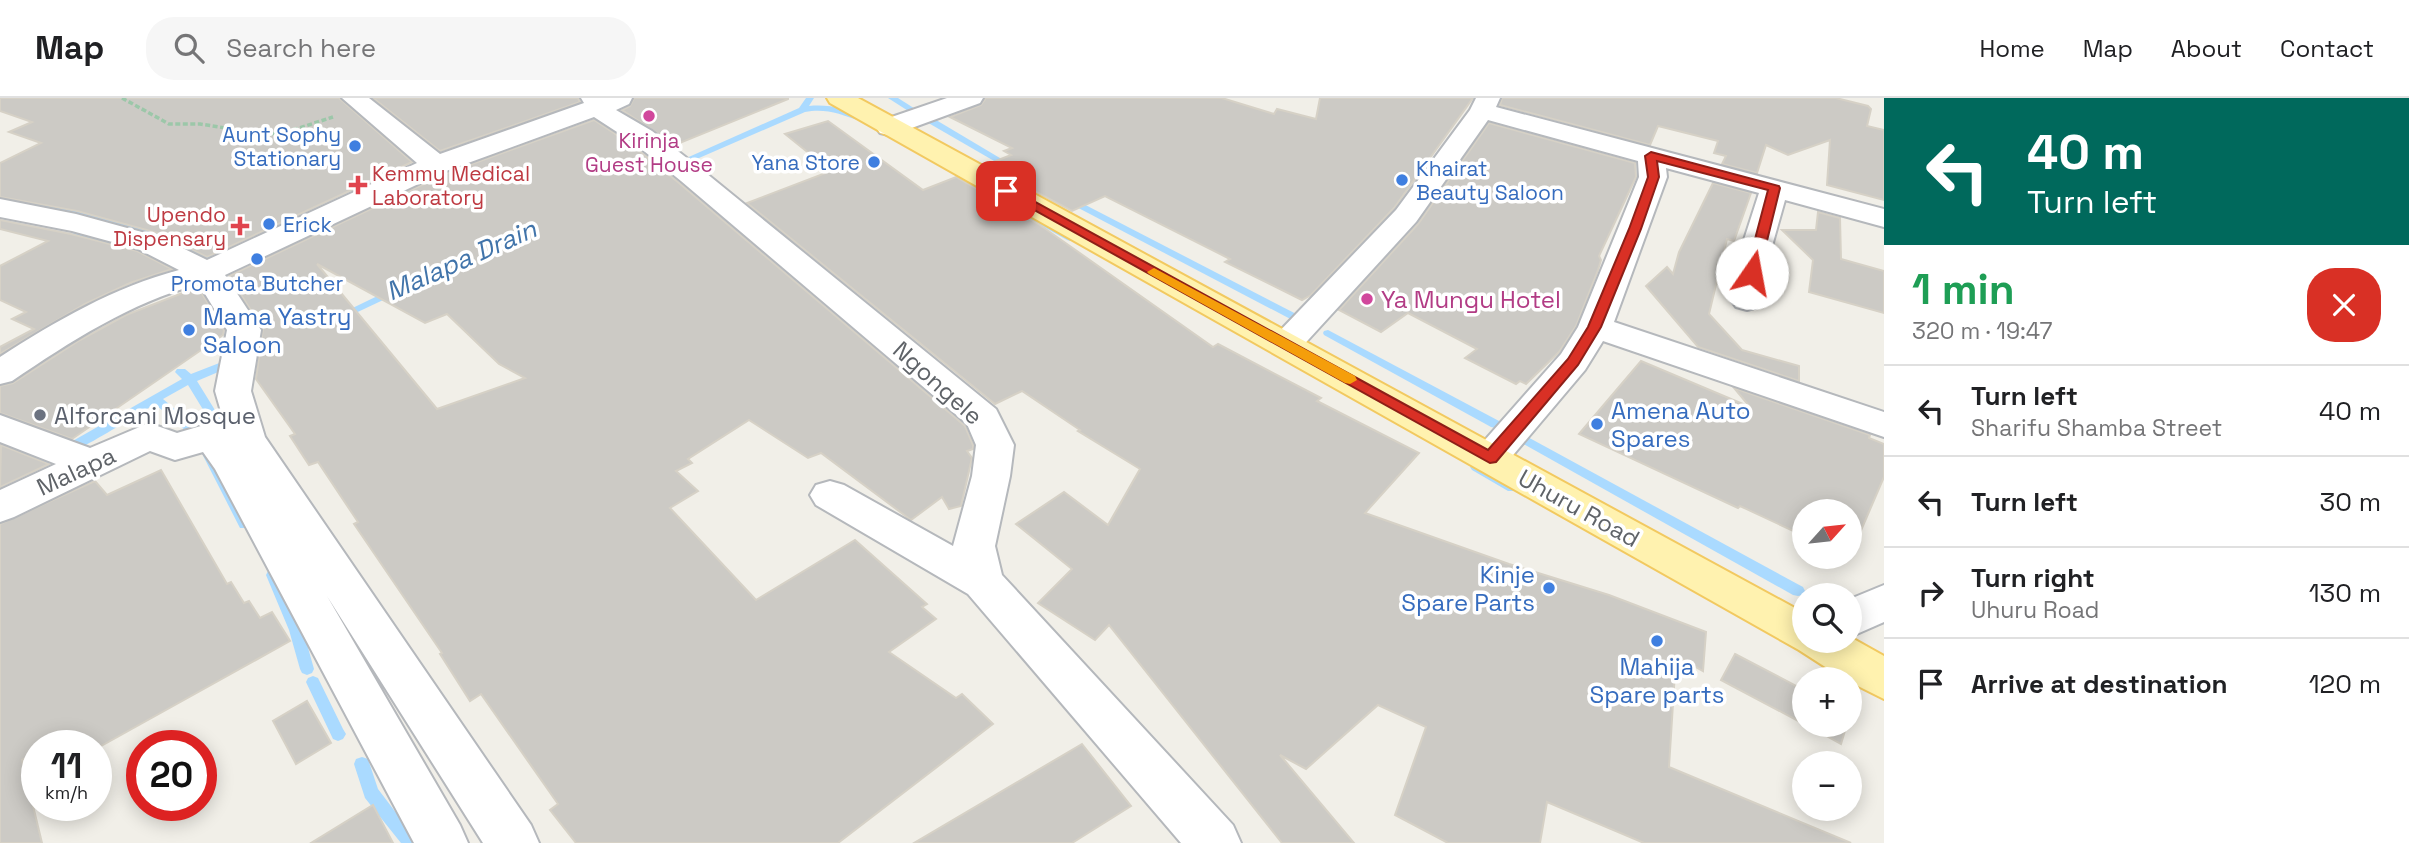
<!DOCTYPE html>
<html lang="en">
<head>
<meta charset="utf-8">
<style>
	:root { --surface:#fff; --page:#f6f6f6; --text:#202124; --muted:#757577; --line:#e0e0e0 }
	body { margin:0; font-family:"Space Grotesk",sans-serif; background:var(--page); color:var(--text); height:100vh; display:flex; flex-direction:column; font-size:26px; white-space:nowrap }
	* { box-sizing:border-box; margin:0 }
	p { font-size:23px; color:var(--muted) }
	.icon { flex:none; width:38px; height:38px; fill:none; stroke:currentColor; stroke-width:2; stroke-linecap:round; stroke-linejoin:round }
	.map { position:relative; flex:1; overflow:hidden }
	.sheet { display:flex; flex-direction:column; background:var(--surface); width:525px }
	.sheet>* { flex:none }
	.hud { background:#00695c; color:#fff; overflow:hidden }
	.needle { width:46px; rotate:63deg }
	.buttons { position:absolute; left:1792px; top:401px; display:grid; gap:14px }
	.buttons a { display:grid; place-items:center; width:70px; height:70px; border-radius:50%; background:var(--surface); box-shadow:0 4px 18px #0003; font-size:35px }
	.speed { position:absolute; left:21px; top:632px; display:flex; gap:14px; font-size:35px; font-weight:700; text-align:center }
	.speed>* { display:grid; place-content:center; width:91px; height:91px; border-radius:50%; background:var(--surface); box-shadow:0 4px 18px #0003; line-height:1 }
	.speed small { font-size:18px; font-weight:400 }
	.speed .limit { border:10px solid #d22; background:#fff; color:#111 }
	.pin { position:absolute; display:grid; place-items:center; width:60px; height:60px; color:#fff; margin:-30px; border-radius:14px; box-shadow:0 4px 10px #0006 }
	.me { position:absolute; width:77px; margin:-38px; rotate:12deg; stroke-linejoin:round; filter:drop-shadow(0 0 5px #0008) }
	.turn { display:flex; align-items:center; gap:24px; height:147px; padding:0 28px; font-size:32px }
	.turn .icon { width:91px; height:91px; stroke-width:2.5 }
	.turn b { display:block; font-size:49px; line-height:60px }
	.round { display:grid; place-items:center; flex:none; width:74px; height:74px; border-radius:28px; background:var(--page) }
	.summary { display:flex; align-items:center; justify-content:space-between; height:119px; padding:0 28px }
	h1 { font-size:42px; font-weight:600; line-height:52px; color:#1e9e55 }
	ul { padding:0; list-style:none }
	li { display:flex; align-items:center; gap:21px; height:91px; padding:0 28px; border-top:2px solid var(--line) }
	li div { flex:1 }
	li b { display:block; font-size:26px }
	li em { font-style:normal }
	header { display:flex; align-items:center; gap:42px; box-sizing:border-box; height:98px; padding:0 35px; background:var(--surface); border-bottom:2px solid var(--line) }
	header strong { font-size:33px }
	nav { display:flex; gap:38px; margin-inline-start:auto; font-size:24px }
	.search { width:490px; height:63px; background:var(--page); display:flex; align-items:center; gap:18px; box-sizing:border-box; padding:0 24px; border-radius:28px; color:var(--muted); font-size:26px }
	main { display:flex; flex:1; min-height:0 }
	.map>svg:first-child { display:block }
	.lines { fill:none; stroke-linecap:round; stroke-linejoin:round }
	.stream { fill:#aadaff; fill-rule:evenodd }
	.building { fill:#cccac5; stroke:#d6d1c6; stroke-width:2; fill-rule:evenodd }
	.minor-casing { stroke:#b5b8bc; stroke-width:4 }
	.major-casing { stroke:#f2c960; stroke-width:4 }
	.path { stroke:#9cc7a9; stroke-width:3.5; stroke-dasharray:5 2.5; stroke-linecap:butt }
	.minor { fill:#fff; fill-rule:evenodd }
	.major { fill:#fff2af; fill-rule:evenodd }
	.route { fill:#d93025; stroke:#8d1f18; stroke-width:2 }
	.slow { fill:#f59e0b }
	.hotel-dot { fill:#d1479c; stroke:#fff; stroke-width:2.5 }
	.shop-dot { fill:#3f7fe0; stroke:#fff; stroke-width:2.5 }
	.health-dot { fill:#e0444e; stroke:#fff; stroke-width:2.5 }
	.worship-dot { fill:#6b7280; stroke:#fff; stroke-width:2.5 }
	.labels { text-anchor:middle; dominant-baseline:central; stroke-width:7; stroke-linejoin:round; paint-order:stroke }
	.far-shop-label { font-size:21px; fill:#366cbe; stroke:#fff; text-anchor:end }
	.far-hotel-label { font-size:21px; fill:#b23c85; stroke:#fff }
	.far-health-label { font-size:21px; fill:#be3a42; stroke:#fff; text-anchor:start }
	.hotel-label { font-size:24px; fill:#b23c85; stroke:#fff; text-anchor:start }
	.shop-label { font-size:24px; fill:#366cbe; stroke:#fff; text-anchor:start }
	.street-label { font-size:24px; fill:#5f6368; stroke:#fff }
	.worship-label { font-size:24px; fill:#5b616d; stroke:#fff; text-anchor:start }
	.water-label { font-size:26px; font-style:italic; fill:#4174aa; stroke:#fff }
</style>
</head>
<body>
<header>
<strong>Map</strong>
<div class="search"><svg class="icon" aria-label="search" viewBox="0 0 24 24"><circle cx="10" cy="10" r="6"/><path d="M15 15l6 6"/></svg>Search here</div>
<nav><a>Home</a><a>Map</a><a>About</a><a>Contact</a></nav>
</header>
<main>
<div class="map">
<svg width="1884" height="745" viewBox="0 0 1884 745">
	<rect width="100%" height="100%" fill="#f1efe8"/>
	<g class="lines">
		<g class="stream">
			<polygon points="337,0 346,0 364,15 357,17"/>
			<path d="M806,0H814L809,8C827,6 849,10 864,21L860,23C841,16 825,10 805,14L653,80L646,78L799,10Z"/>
			<polygon points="888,0 898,0 920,14 913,16"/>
			<polygon points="925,19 931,19 1015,69 1008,71 925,23"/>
			<polygon points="967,79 1073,138 1075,140 1070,143 1067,142 964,84 964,80"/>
			<path d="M0,95C59,106 119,118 175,140C188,145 203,150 214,159L209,162L206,161C140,130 71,114 0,101Z"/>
			<polygon points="1070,99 1306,221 1307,223 1302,226 1298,225 1067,104 1067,100"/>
			<polygon points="75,130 158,160 160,162 158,164 152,164 72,135 70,133"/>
			<polygon points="188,187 192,188 222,215 222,219 214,219 184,192 183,190"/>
			<polygon points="394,190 399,193 398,195 345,220 337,220 336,218"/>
			<polygon points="1328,232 1499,323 1501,326 1495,330 1491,329 1324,237 1323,235 1324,233"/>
			<path d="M276,243L281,246L280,248L197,283L234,343L232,346H224L188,287L163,301L203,335L251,427L250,430H240L194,340L155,306C137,317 57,367 43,366L0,389V379L32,361L0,353V345L48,357L182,281L175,274L177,271H185L191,276Z"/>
			<polygon points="1522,336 1803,489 1805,493 1803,497 1798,498 1793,497 1518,343 1516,340"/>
			<polygon points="1476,365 1516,387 1518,390 1516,393 1508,393 1472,372 1470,369"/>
			<polygon points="273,472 278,473 280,477 303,532 314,571 312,575 307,577 302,575 300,571 289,532 266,477 268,473"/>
			<polygon points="313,578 318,580 343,631 346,636 343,641 338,643 333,641 306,584 308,580"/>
			<polygon points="362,659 368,661 378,691 419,745 401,745 365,700 354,666 356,661"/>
		</g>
	</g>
	<g class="building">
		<polygon points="0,0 339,0 412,64 207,159 161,136 77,113 0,99 0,65 41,45 9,34 32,24 0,13"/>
		<polygon points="373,0 578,0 580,4 440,53"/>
		<polygon points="634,0 788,0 788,1 675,47 622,12 630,8"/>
		<polygon points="986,0 1222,0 1274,16 1277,11 1316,21 1320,0 1473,0 1394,110 1311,197 1302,202 1225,164 1230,161 1105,98 1072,113 986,67 1011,57 1004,53 1012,50 950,19 981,7"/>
		<polygon points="1502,0 1836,0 1868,8 1871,11 1867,28 1884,32 1884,102 1827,87 1830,42 1788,57 1766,47 1757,75 1722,66 1726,58 1714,55 1718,43 1658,28 1650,47 1500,7"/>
		<path d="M594,22L632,47L679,85L965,328L973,347V351L967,353L972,360L961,408L949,411L942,399L911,422L821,355L808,360L749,322L688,361L692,365L676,373L698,393L670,410L756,502L855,442L927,506L922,509L936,521L889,554L956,600L962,596L993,626L838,745H576L550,712L558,706L481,596L470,603L440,556L442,555L354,426L358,424L318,364L309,367L290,338L295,336L256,281L263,231L229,178L447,75ZM317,166L425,225L447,216L499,266L525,280L437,311Z"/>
		<polygon points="828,23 923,92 956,79 1040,127 1213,249 1218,246 1321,300 1317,303 1419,355 1365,415 1509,466 1609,497 1706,534 1703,573 1676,558 1669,669 1851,745 1644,745 1547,704 1540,745 1448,745 1395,717 1426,629 1378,607 1306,671 1280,657 1354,745 1282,745 1109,527 1095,542 1038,505 1072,471 1016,426 1064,394 1108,427 1140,371 1078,333 1080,332 1022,293 995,306 747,105 831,73 785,36"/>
		<polygon points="1489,25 1635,65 1636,79 1599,158 1601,162 1598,172 1576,228 1559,254 1526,286 1520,283 1516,286 1465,260 1477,251 1408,215 1381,234 1339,212 1418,126"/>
		<polygon points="1713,85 1751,95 1734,143 1727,141 1709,216 1742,252 1799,268 1799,283 1698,249 1646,188 1667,169 1673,176 1679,154"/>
		<polygon points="1818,114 1840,120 1841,161 1884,173 1884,215 1809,194 1813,162 1782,132 1816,132"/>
		<polygon points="0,122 71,136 137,153 172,171 130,185 85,206 0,256 0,249 34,231 12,221 26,214 0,202 0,168 48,143 0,131"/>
		<polygon points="198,189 224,232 223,237 72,341 0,315 0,288 13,285 80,242 126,217"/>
		<polygon points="1641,263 1750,309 1734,290 1870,337 1869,340 1884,346 1884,379 1850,458 1850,413 1804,413 1804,438 1740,408 1738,410 1579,336"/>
		<polygon points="1,347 49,366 0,389"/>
		<polygon points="161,372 227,486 231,484 244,505 249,503 260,520 272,514 290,543 101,648 37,648 37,654 22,662 42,745 0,745 0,426 95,383 107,397"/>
		<polygon points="1735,556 1804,592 1804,626 1721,582"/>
		<polygon points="307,603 331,645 296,666 273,623"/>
		<polygon points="1805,626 1847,626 1841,646"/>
		<polygon points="1082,646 1131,708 1072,745 914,745"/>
		<polygon points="373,707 393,745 311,745"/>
	</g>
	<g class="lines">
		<g class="minor-casing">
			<g id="minor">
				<path d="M342,0H369L440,56L584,5L581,0H632L629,6L616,12L652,33L701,71L996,311L1014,347L1010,378L995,448L1002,477L1233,727L1241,745H1181L968,496L816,407L810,397L816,387L830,383L844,387L953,448L972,378L976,347L967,326L681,83L634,45L594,19L446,73L225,177L261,232L251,293L265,339L531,727L539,745H483L327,498L460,727L468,745H414L215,371L203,354L175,362L150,353L14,419L0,424V392L56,366L0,344V317L90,350L149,325L177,335L211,325L226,331L215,293L227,232L199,186C130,205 71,243 12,283L0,286V259C56,223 114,189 179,172L138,151L72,133L0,119V101L76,116L160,139L207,162L417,65Z"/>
				<polygon points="947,0 983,0 980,5 898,35 889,37 880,35 876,29 880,23"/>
				<polygon points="1476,0 1500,0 1496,9 1884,111 1884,129 1785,102 1772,148 1763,202 1758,209 1747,212 1736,209 1731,202 1742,148 1759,95 1666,70 1667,79 1614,224 1884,314 1884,339 1603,243 1585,272 1503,369 1490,373 1477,369 1471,360 1477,351 1561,256 1578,229 1639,79 1638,63 1488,22 1416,124 1298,253 1286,257 1274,253 1269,246 1274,239 1396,112 1470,12"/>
				<polygon points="1884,487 1884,524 1850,539 1850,501"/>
			</g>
		</g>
		<g class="major-casing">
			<polygon id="major" points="827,0 858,0 1804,515 1804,542 1850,542 1850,539 1884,558 1884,601 1850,584 1850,581 1844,581 1799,552 830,5"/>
		</g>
		<polyline class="path" points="122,0 169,26 200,26 232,31 257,39 296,31 333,19"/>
		<use href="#minor" class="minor"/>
		<use href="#major" class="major"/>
	</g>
	<polygon class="route" points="1651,54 1779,88 1780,90 1759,175 1752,179 1746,175 1768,92 1657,63 1659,79 1641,131 1601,229 1578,267 1496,364 1490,365 1000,93 1010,90 1488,352 1568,261 1588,229 1629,131 1648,79 1645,58"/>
	<polygon class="slow" points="1154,170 1355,278 1357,282 1350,286 1345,285 1149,176 1147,174"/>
	<g class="hotel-dot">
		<circle cx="649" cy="18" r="7"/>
		<circle cx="1367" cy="201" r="7"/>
	</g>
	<g class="shop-dot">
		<circle cx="355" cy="48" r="7"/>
		<circle cx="874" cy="64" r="7"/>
		<circle cx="1402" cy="82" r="7"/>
		<circle cx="269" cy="126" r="7"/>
		<circle cx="257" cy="161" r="7"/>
		<circle cx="189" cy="232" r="7"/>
		<circle cx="1597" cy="326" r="7"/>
		<circle cx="1549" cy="490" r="7"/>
		<circle cx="1657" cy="543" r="7"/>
	</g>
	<g class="health-dot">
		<path d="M354.5 76.5h7v7h7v7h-7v7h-7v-7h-7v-7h7z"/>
		<path d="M236.5 117.5h7v7h7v7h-7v7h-7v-7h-7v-7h7z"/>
	</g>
	<circle class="worship-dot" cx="40" cy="317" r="7"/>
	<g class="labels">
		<g class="far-shop-label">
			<text x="341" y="36">Aunt Sophy<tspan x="341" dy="24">Stationary</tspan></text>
			<text x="860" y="64">Yana Store</text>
			<text x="1416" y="70" text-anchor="start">Khairat<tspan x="1416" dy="24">Beauty Saloon</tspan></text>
			<text x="283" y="126" text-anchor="start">Erick</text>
			<text x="257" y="185" text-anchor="middle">Promota Butcher</text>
		</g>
		<g class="far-hotel-label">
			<text x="649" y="42">Kirinja<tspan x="649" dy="24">Guest House</tspan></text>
		</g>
		<g class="far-health-label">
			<text x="372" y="75">Kemmy Medical<tspan x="372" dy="24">Laboratory</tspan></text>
			<text x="226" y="116" text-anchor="end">Upendo<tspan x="226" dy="24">Dispensary</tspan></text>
		</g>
		<g class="hotel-label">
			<text x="1381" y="201">Ya Mungu Hotel</text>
		</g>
		<g class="shop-label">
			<text x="203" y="218">Mama Yastry<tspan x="203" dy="28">Saloon</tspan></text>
			<text x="1611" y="312">Amena Auto<tspan x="1611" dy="28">Spares</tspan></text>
			<text x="1535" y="476" text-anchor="end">Kinje<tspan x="1535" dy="28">Spare Parts</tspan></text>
			<text x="1657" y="568" text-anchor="middle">Mahija<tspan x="1657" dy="28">Spare parts</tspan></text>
		</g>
		<g class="street-label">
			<text transform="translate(938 285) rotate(42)">Ngongele</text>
			<text transform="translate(76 373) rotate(-25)">Malapa</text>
			<text transform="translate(1579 410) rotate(29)">Uhuru Road</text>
		</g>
		<g class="worship-label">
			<text x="54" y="317">Alforcani Mosque</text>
		</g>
		<g class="water-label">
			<text transform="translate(461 162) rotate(-24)">Malapa Drain</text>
		</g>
	</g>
</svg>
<div class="buttons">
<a><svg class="needle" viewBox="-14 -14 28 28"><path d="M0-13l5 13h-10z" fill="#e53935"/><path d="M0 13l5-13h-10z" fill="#757577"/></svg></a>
<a><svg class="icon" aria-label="search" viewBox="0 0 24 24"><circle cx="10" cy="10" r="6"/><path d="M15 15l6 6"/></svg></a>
<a>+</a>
<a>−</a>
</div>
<div class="speed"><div>11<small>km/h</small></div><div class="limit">20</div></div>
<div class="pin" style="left:1006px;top:93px;background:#d93025"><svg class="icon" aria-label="arrive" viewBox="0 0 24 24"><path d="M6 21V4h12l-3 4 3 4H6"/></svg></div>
<svg class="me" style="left:1752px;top:175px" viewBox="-20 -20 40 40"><circle r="19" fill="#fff"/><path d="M0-13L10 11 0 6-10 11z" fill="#d93025"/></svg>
</div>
<section class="sheet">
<div class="hud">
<div class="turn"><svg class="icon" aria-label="left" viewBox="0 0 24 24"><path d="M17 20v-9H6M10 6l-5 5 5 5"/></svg><div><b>40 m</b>Turn left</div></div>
</div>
<div class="summary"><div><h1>1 min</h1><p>320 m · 19:47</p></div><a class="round" style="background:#d93025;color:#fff"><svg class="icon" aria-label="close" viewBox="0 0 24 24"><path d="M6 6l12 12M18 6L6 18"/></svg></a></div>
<ul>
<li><svg class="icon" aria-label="left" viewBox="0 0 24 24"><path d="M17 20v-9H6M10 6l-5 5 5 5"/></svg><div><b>Turn left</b><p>Sharifu Shamba Street</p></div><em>40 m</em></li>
<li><svg class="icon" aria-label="left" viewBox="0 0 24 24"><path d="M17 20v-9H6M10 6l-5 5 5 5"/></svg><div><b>Turn left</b></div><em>30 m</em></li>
<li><svg class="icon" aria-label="right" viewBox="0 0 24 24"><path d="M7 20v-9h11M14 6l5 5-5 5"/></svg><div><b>Turn right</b><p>Uhuru Road</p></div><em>130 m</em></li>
<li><svg class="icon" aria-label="arrive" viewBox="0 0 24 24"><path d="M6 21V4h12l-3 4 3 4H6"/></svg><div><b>Arrive at destination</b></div><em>120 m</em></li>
</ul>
</section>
</main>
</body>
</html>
